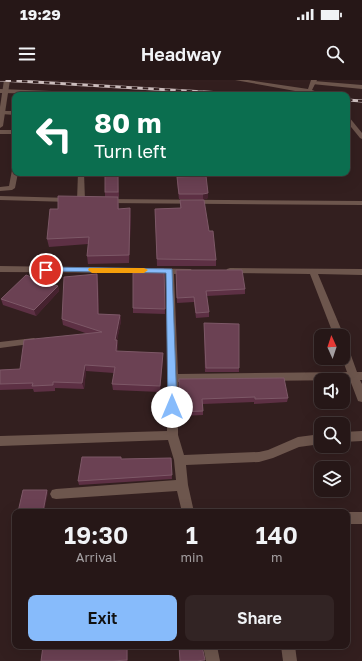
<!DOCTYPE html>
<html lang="en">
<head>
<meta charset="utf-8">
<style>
	:root { --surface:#261717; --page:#322424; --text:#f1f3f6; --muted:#a49fa1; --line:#423636; --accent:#87bbfb }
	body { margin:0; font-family:"Golos Text",sans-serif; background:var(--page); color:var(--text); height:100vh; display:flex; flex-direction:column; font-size:15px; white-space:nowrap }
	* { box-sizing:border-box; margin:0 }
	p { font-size:13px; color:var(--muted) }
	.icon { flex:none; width:22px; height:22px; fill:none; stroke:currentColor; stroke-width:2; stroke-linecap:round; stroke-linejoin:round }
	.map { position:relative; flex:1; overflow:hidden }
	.panel { position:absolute; left:12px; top:429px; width:338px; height:140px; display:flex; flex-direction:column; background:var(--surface); border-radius:8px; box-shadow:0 4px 16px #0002,0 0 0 1px var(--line) }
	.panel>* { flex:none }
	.hud { position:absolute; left:12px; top:12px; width:338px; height:84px; border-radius:8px; box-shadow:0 4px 16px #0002,0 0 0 1px var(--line); background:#0b6e4f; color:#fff; overflow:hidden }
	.needle { width:26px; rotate:357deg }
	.controls { position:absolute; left:314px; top:249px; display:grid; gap:8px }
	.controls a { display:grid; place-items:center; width:36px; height:36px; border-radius:8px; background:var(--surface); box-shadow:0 4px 16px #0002,0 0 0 1px var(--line); font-size:20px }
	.pin { position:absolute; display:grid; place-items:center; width:34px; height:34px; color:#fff; margin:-17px; border:2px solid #fff; border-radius:50%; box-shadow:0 1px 4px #0007 }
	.me { position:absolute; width:44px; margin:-22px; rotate:0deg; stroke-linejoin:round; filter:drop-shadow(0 0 3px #0008) }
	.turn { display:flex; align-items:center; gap:14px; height:84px; padding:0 16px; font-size:18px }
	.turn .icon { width:52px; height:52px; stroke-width:2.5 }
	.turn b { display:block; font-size:28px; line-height:34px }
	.eta { display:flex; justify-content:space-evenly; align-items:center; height:68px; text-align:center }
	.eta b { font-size:24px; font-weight:600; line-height:28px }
	.cta { display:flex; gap:8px; margin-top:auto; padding:8px 16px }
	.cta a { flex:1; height:46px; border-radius:8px; background:var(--accent); color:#111; font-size:16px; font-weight:600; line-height:46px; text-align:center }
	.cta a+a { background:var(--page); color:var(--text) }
	.status { display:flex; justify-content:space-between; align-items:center; height:28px; padding:0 20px; background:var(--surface); direction:ltr }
	.status svg { height:11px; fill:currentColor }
	header { display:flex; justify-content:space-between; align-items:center; height:52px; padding:0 16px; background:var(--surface); font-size:18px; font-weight:600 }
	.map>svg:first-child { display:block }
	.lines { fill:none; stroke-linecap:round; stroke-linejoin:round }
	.service { fill:#6d564d; fill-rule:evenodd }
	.minor { fill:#6d564d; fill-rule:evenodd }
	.tertiary { fill:#6d564d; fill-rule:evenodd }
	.rail-casing { stroke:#cebfbf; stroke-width:3 }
	.rail { stroke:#331f1f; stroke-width:2; stroke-dasharray:5.5; stroke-linecap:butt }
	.wall { fill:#5d3044 }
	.shaded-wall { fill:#46222f }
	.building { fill:#6b4153; stroke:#7d5867 }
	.route { fill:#87bbfb; stroke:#587aa3 }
	.slow { fill:#f59e0b }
</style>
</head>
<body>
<div class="status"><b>19:29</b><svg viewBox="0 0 49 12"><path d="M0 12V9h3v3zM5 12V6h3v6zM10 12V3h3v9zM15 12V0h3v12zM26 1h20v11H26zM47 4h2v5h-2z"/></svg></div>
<header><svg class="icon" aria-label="menu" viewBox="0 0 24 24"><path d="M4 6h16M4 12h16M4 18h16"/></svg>Headway<svg class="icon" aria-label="search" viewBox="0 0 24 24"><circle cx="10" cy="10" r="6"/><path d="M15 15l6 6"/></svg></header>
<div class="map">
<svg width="362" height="581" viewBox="0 0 362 581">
	<rect width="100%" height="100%" fill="#331f1f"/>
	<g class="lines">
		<g class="service">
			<rect x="0" y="50" width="15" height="4"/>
			<polygon points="15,88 15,93 18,93 15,108 12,110 0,111 0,107 9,106 12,90"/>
			<polygon points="34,258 38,261 37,263 0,268 0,262"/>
		</g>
		<g class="minor">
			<polygon points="314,1 362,5 362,9 312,4 311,3"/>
			<polygon points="0,9 104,13 107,15 0,13"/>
			<polygon points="3,31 15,31 15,35 1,34 1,32"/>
			<polygon points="78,93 84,93 85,120 81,122 77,120"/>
			<polygon points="0,116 70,118 74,120 70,122 0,120"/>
			<polygon points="103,119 362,121 362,125 106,123 103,123"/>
			<polygon points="0,186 191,189 192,191 191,193 174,194 178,294 347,292 342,278 343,264 348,267 357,292 362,292 362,300 360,300 362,304 362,322 358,321 350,300 178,302 178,355 184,375 259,372 268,370 298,357 321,354 321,364 299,367 273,378 259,382 186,385 188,405 194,432 182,432 177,411 56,419 52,418 50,414 52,410 56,409 176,400 174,380 168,360 0,366 0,356 167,351 168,298 166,193 0,192"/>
			<polygon points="230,188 362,189 362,195 318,194 344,256 343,257 343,256 334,256 310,194 227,193 226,191 227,189"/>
			<polygon points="362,351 362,361 343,362 343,352"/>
			<rect x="347" y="432" width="15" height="12"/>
			<polygon points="203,566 217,566 220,581 206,581"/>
			<polygon points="281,566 295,566 297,581 283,581"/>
		</g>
		<g class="tertiary">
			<polygon points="4,0 10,0 3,46 0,48 0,27"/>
			<polygon points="235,0 248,0 308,9 311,0 317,0 312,10 326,15 317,15"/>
			<polygon points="347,36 349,37 362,53 362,59 360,58 347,42"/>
		</g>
		<g class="rail-casing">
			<g id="rail">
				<polyline points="0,0 258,15"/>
				<polyline points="347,20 362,21"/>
			</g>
		</g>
		<use href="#rail" class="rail"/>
	</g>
	<g class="wall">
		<polygon points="118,93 119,117 118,117 119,129 131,136 129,183 88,184 87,176 88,164 49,167 47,159 58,129 105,117 105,112"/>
		<polygon points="206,96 208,118 203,120 179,119 177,103 177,97"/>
		<polygon points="180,120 209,151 216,180 216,186 157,186 155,129 180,128"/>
		<polygon points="164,189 165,234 133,233 133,228 157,192"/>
		<polygon points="176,190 245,209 245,214 207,216 209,232 209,237 196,238 194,222 177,223"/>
		<polygon points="98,201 99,234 120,235 121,241 117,260 118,266 117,272 163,279 160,312 113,310 112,304 114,293 86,291 84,309 55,308 55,311 34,312 33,309 0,310 0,290 20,289 88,254 63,245 62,239"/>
		<polygon points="58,206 59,211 36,236 3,225 1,219"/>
		<polygon points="204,247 239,288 239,292 205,292"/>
		<polygon points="179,299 288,318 287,322 254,324 254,322 203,324 203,335 180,336"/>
		<polygon points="171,378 172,399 79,405 78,401 122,379"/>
		<polygon points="43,566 128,566 128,581 41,581"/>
	</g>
	<g class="shaded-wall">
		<polygon points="208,113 208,118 203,120 203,114"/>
		<polygon points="130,128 131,136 129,183 129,175"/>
		<polygon points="97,194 98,201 99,240 98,234"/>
		<polygon points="58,206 59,211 36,236 34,230"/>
		<polygon points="120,235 121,241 117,260 118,266 117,278 115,260"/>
		<polygon points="163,273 163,279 160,312 160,306"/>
		<polygon points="85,285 86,291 84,309 82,303"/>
		<polygon points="47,410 48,413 44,432 43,432"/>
		<polygon points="127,566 128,566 128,581 127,580"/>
	</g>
	<g class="building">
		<rect x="105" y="93" width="13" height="19"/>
		<polygon points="206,96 208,113 203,114 179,114 177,97"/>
		<polygon points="58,116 118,117 118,129 130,128 129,175 87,176 89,157 47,159 50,129 58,129"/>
		<polygon points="180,120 204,120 209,151 213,151 216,180 157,179 155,129 181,128"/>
		<polygon points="157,189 164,189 165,229 133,228 133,193 157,192"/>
		<polygon points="176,190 242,190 245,209 206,211 209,232 196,233 194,217 177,218"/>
		<polygon points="97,194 98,234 120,235 115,260 117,260 116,271 163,273 160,306 112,304 115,287 85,285 82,303 53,302 53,305 32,306 33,303 0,304 0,290 20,289 24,260 102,252 62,239 64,197"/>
		<polygon points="26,195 58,206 34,230 1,219"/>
		<polygon points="204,243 239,244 239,288 206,288"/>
		<polygon points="284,298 288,318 255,319 255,317 202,319 203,331 179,332 179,299"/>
		<polygon points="82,377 121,377 121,379 171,378 172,395 78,401"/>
		<polygon points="23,410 47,410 43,432 18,432"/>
		<polygon points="43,566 127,566 127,580 112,581 41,581"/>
		<polygon points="179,566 202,566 205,580 196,581 180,581"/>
	</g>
	<polygon class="route" points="46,187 172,189 177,327 176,330 169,330 168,327 166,193 44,191 44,188"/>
	<polygon class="slow" points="89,188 144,188 148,190 144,193 92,193 88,190"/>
</svg>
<div class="controls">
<a><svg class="needle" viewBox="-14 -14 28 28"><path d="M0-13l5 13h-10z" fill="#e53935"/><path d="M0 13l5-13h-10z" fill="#a49fa1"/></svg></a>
<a><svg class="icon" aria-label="sound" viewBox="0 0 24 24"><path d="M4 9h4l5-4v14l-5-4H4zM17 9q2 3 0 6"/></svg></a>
<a><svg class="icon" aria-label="search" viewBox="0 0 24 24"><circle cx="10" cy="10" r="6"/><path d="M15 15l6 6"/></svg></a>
<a><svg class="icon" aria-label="layers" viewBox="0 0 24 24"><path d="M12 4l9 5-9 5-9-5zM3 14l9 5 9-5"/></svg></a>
</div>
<div class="pin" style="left:46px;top:190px;background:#d93025"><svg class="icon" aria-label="arrive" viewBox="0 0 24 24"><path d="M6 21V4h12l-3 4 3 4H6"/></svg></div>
<svg class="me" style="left:172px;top:327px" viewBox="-20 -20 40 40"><circle r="19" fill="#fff"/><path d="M0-13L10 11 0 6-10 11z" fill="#87bbfb"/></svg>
<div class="hud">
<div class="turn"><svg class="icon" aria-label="left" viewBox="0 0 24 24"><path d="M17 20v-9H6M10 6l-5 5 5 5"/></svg><div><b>80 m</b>Turn left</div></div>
</div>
<section class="panel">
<div class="eta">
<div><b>19:30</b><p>Arrival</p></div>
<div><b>1</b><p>min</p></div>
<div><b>140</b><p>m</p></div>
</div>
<div class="cta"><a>Exit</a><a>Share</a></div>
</section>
</div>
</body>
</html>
